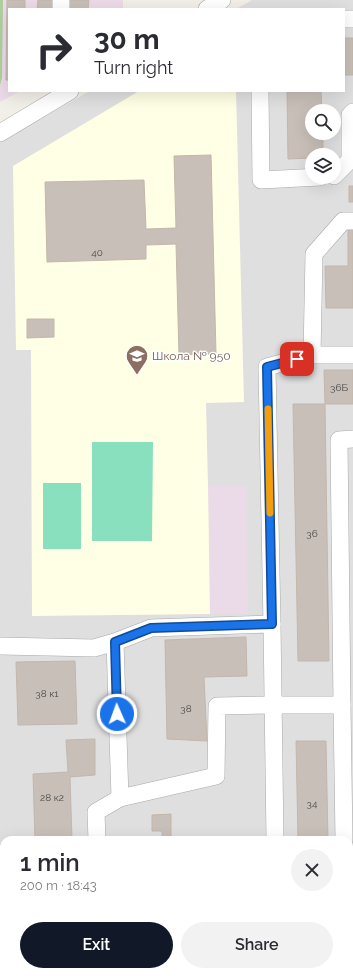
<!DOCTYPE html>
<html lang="en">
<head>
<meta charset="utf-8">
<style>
	:root { --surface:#fff; --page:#f2f2f3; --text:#2b2b33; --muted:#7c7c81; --accent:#111827 }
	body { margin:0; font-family:Raleway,sans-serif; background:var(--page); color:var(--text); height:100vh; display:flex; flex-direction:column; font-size:15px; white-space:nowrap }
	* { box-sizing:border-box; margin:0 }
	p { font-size:13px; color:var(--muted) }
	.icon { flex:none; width:22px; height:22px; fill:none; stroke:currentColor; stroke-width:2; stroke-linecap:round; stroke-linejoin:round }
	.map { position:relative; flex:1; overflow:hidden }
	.sheet { position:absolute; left:0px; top:836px; width:353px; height:140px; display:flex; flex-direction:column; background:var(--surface); border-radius:12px 12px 0 0; box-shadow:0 4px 16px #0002 }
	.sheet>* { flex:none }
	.hud { position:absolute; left:8px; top:8px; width:337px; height:84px; border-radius:0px; box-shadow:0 4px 16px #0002; background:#fff; color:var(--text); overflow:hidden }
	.buttons { position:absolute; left:305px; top:104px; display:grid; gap:8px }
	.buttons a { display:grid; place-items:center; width:36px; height:36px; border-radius:50%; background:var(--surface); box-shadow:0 4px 16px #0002; font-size:20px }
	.pin { position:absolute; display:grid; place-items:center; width:34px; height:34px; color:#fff; margin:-17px; border-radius:8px; box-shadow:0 2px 6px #0006 }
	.me { position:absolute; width:44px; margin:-22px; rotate:358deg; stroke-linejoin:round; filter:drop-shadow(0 0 3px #0008) }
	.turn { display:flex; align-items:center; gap:14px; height:84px; padding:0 20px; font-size:18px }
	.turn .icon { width:52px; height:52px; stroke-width:2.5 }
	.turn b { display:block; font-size:28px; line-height:34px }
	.round { display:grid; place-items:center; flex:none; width:42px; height:42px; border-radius:21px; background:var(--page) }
	.headline { display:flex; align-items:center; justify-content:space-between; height:68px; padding:0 20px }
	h1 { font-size:24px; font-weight:600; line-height:30px }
	.primary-button { display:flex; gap:8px; margin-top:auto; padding:8px 20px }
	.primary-button a { flex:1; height:46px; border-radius:24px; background:var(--accent); color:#fff; font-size:16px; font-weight:600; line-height:46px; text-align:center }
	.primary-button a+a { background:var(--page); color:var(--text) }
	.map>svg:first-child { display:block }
	.residential { fill:#e0dfdf; fill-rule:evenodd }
	.industrial { fill:#ebdbe8 }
	.education { fill:#ffffe5 }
	.forest { fill:#add19e }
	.pitch { fill:#88e0be }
	.building { fill:#c7bfb8; stroke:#c4b6ab }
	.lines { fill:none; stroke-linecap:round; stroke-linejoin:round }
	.minor-casing { stroke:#a9a9a9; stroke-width:18 }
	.minor { stroke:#fff; stroke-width:17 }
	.route-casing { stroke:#114b97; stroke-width:10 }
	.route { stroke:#1a73e8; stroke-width:7 }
	.slow { stroke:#f59e0b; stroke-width:7 }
	.labels { text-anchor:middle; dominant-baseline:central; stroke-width:3; stroke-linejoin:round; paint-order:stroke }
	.number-label { font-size:10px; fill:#4b4948 }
	.education-label { font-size:12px; fill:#785e54; stroke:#fff; text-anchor:start }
</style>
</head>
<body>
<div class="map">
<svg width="353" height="976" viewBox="0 0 353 976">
	<rect width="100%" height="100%" fill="#f2efe9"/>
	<path class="residential" d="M252,0H353V976H0V142L90,91H344V9H236ZM312,111H334V133H312ZM312,155H334V177H312ZM4,840H349V972H4Z"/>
	<g class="industrial">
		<polygon points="0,0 123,0 123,9 9,9 9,91 20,91 0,102"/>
		<polygon points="208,486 246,486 248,614 210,614"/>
	</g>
	<polygon class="education" points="139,91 236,91 244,402 206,403 208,486 210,614 32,616 31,350 16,350 13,166"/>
	<polygon class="forest" points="0,0 3,0 2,78 0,85"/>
	<g class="pitch">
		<polygon points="92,442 153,442 152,541 92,541"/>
		<rect x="43" y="483" width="38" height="66"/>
		<rect x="164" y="972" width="31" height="4"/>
	</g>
	<g class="building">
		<polygon points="7,0 25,0 25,9 9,9 9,80 6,80"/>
		<polygon points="38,0 54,0 54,9 37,9"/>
		<polygon points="68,0 89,0 88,9 68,9"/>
		<rect x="344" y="38" width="9" height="37"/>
		<polygon points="287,91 321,91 322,111 312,111 312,133 323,133 323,155 312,155 312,158 288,159"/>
		<polygon points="211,155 216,354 179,355 176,244 146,245 146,259 47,262 45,182 144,180 146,229 176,228 174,156"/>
		<rect x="349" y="186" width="4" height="16"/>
		<polygon points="348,230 353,230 353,308 326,308 325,266 348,266"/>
		<polygon points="27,319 54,319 54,337 27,338"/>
		<polygon points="324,370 353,370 353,404 325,404"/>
		<polygon points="293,404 325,404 329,661 298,661"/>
		<polygon points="246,637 247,676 204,677 207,741 167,739 165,640"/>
		<polygon points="75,661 77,724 18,725 16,662"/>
		<polygon points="95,739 95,775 70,777 72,840 35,840 33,774 68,772 66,740"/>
		<polygon points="296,741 326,741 328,840 298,840"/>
		<polygon points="171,814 171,837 162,837 162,831 152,831 152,815"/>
		<rect x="39" y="972" width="36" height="4"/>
		<rect x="301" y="972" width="30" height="4"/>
	</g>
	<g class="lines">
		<g class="minor-casing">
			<g id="minor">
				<polyline points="61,9 61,0"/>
				<polyline points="207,9 222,0"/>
				<polyline points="344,19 353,19"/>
				<polyline points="260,91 261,180 320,177"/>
				<polyline points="0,133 70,91"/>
				<polyline points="334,176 350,160 350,115 353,112"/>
				<polyline points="312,355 314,254 343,221 353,221"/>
				<polyline points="272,624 267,367 312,355 353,355"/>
				<polyline points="115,642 120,798"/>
				<polyline points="0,646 94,648 115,642 151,628 272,624 275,840"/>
				<polyline points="342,705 344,840"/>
				<polyline points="97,840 96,812 120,798 216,776 217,706 274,705 342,705 339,440 353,439"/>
				<polyline points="100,972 100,976"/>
				<polyline points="276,972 276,976"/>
				<polyline points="345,972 345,976"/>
			</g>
		</g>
		<use href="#minor" class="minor"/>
	</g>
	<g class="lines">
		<g class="route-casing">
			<polyline id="route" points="117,714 115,642 151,628 272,624 267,367 297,359"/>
		</g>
		<use href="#route" class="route"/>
		<polyline class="slow" points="268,409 270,513"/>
	</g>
	<defs>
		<g id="school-pin" transform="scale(1.15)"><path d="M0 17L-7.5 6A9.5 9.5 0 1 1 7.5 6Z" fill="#8d6e63" stroke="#fff"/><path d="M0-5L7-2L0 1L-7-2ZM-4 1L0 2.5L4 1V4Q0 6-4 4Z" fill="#fff"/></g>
	</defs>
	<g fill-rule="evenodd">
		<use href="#school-pin" x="137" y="356"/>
	</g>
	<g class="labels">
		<g class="number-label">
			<text x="97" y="252">40</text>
			<text x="339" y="387">36Б</text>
			<text x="312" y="533">36</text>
			<text x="47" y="693">38 к1</text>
			<text x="186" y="708">38</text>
			<text x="52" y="797">28 к2</text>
			<text x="312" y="803">34</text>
		</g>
		<g class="education-label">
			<text x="152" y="356">Школа № 950</text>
		</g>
	</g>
</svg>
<div class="buttons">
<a><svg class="icon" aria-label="search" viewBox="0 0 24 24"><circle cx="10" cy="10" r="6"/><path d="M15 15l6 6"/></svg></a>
<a><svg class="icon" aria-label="layers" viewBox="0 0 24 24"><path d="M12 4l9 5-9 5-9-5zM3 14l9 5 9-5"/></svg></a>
</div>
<div class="pin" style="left:297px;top:359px;background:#d93025"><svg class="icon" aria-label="arrive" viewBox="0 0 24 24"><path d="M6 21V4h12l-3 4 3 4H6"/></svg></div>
<svg class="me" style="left:117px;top:714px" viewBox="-20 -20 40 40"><circle r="17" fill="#1a73e8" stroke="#fff" stroke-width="3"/><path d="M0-11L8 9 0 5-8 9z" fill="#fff"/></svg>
<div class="hud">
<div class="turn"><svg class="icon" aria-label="right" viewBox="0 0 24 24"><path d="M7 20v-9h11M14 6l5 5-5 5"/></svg><div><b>30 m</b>Turn right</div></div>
</div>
<section class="sheet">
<div class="headline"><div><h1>1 min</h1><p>200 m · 18:43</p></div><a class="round"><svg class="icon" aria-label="close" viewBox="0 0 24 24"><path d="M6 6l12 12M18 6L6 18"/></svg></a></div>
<div class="primary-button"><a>Exit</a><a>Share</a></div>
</section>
</div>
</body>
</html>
